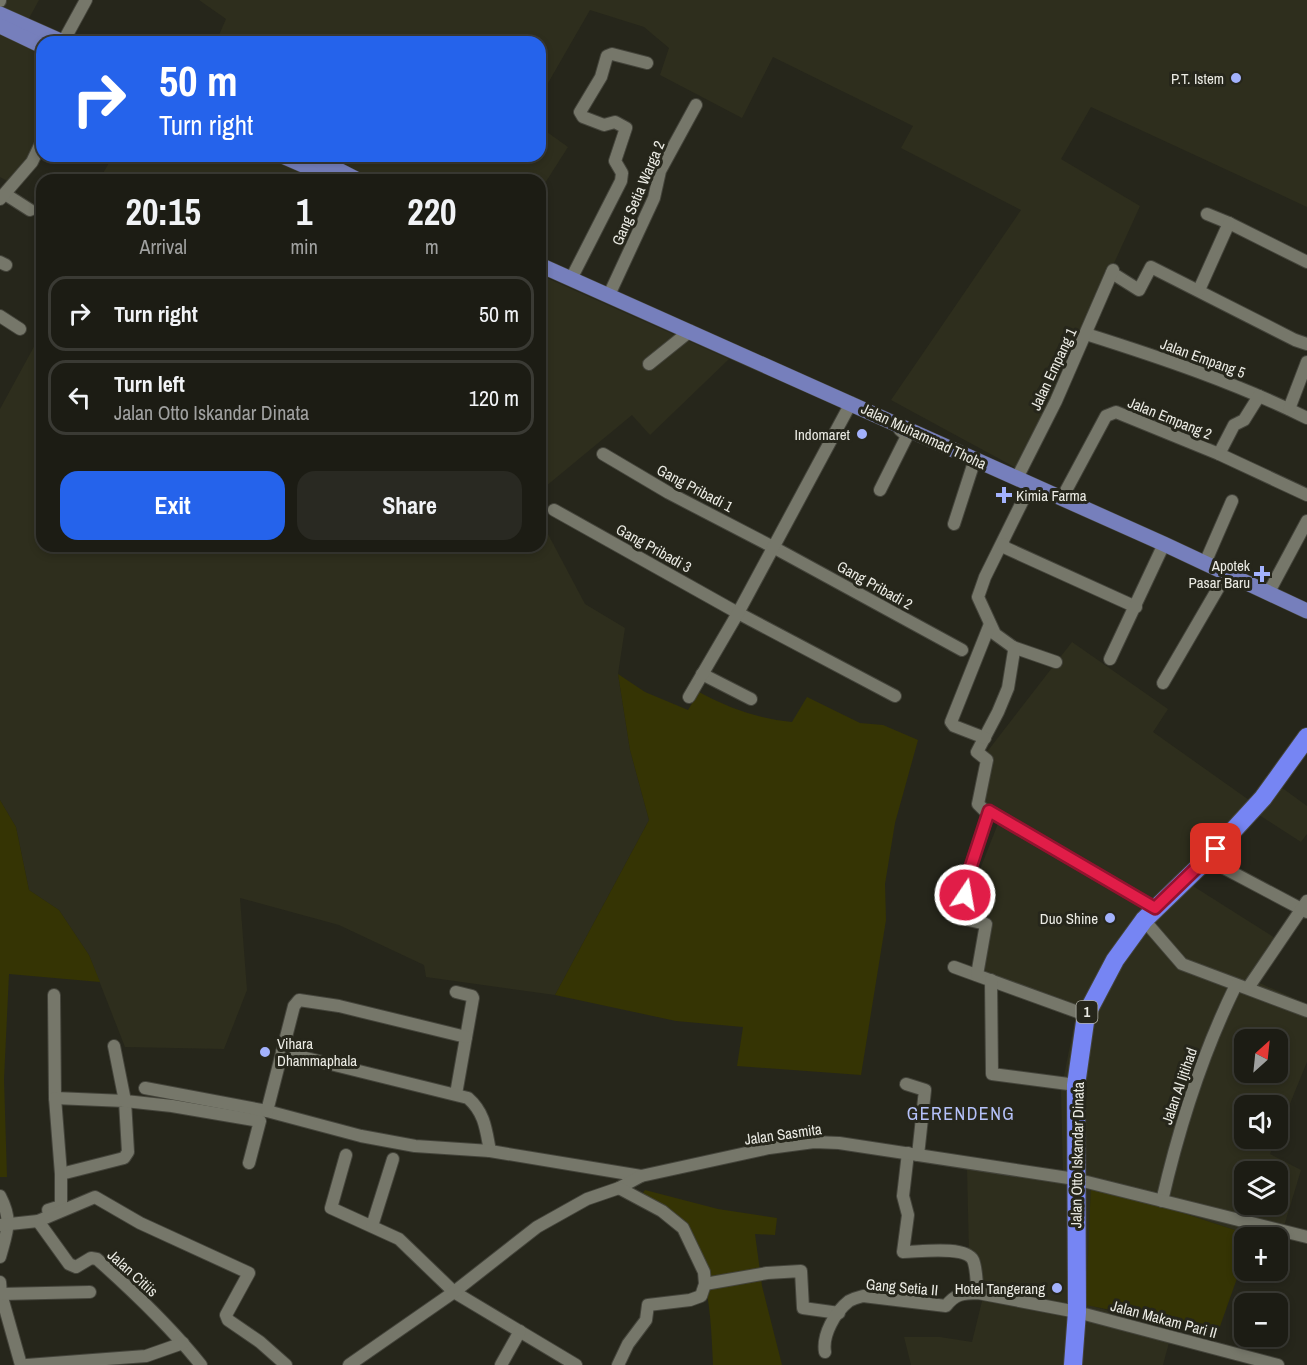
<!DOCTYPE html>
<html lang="en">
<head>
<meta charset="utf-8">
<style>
	:root { --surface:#1c1c14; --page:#292922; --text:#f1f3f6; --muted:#a0a1a0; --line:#3a3a34; --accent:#2563eb }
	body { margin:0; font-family:"Archivo Narrow",sans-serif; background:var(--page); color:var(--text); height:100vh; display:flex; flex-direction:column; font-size:22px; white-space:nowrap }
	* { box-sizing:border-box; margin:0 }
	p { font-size:20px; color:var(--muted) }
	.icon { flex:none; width:33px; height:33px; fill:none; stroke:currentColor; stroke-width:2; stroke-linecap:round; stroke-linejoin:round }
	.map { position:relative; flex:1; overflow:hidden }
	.sheet { position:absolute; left:36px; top:174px; width:510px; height:378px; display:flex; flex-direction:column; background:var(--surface); border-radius:18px; box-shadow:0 3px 9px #0003,0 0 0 2px var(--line) }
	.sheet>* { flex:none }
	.hud { position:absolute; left:36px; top:36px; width:510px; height:126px; border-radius:18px; box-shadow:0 3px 9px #0003,0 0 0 2px var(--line); background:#2563eb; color:#fff; overflow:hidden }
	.needle { width:39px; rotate:27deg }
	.tools { position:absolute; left:1234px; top:1029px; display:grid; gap:12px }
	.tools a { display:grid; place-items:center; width:54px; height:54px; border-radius:12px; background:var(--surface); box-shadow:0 3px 9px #0003,0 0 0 2px var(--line); font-size:30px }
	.pin { position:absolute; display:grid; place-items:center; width:51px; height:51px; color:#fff; margin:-26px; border-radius:12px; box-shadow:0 3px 9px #0006 }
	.me { position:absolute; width:66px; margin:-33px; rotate:12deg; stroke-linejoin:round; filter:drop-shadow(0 0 4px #0008) }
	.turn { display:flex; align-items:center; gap:21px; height:126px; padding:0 24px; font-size:27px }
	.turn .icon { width:78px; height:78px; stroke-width:2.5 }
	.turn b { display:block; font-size:42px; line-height:51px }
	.eta { display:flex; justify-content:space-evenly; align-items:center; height:102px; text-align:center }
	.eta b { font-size:36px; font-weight:700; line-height:42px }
	.cta { display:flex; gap:12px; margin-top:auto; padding:12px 24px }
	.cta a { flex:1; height:69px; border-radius:18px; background:var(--accent); color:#fff; font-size:24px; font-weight:700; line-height:69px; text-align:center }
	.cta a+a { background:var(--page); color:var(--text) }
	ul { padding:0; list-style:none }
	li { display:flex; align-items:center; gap:18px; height:75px; margin:0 12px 9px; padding:0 12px; border:3px solid var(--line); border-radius:18px }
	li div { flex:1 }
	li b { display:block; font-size:22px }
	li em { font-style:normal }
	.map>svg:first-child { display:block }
	.built { fill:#2e2e1d; fill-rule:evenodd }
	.green { fill:#353404 }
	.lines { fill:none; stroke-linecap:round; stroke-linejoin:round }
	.minor-casing { stroke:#44443b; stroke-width:14 }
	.major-casing { stroke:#44443b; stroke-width:16 }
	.highway-casing { stroke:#44443b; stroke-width:20 }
	.minor { stroke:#76776a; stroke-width:12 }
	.major { stroke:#767fbc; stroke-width:15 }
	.highway { stroke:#7685f3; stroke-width:18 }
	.route-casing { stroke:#92132f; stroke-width:15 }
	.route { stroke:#e11d48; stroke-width:10 }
	.poi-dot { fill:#a3b2fd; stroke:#26261b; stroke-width:2 }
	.labels { text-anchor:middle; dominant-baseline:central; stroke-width:6; stroke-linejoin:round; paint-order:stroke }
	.shield { fill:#26261b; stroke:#b0b0a8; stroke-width:1.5 }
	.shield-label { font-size:14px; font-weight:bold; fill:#ebebe4 }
	.poi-label { font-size:15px; fill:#ebebe4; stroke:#26261b; text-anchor:end }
	.street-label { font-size:15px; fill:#ebebe4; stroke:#26261b }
	.quarter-label { font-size:18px; letter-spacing:1.5px; fill:#b6c2fa; stroke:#26261b }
</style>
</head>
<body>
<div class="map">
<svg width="1307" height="1365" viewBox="0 0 1307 1365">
	<rect width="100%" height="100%" fill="#26261b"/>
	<g class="built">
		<polygon points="0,0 39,0 28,20 80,42 42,42 42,143 11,183 0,177"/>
		<polygon points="199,0 1307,0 1307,207 1091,107 1061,159 1140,206 1020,470 891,400 1021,210 901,148 913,126 773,57 742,118 660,75 669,48 644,27 590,10 540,97 540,42 216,42 226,19"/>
		<polygon points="540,127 568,147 540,191 540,180 99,180 113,156 540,156"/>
		<polygon points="540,275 729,359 650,435 632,415 540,491"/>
		<polygon points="42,332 42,546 540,546 540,519 585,604 625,628 618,674 630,750 649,820 555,995 426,977 424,965 339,925 240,898 247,990 224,1049 125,1047 89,955 59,910 29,890 16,827 0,800 0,409"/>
		<path d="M1072,642L1168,709L1153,732L1249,800L1266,776L1307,806V834L1301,842L1259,815L1193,886L1275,938L1253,980L1307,1004V1062L1278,1133V1106H1245V1138L1276,1139L1270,1154L1301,1170L1281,1236L1241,1232L1091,1183L1087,1304L1172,1331L1163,1365H911L904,1337H940L972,1342L983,1297H970L967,1168L1063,1176L1061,1091L1077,1010L978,975L991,925L963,917L964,887H973L999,821L974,806L983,757ZM1245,1040H1278V1072H1245ZM1245,1172H1278V1204H1245Z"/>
	</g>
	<g class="green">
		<path d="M618,674L645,692L688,710L699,692C731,709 756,718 792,722L807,697L860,723L883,725L918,740L895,823L885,884L886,920L861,1075L737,1066L743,1027L676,1021L555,995L649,820L630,750Z"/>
		<polygon points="0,800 16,827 29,890 59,910 89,955 100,982 9,974 4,1079 7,1177 0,1177"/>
		<polygon points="1091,1183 1241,1232 1241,1267 1218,1332 1086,1305"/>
		<path d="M645,1190L718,1209L777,1218L775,1235L755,1234L762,1286L782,1365H713C711,1321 710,1271 684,1233C677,1223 649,1208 638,1200Z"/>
	</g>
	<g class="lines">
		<g class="minor-casing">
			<g id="minor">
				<polyline points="0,1 0,0"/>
				<polyline points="63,42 86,0"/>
				<polyline points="5,194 30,210"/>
				<polyline points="0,199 32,162 42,141"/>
				<polyline points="1207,214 1229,223 1307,262"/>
				<polyline points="0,262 6,265"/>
				<polyline points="1112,273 1139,290 1151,267 1295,340 1307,344"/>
				<polyline points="571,279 621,181 622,173 615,161 626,128 615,122 604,125 583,117 580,112 601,77 607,56 612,54 647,63"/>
				<polyline points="1199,290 1229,223"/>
				<polyline points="609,295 654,198 660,171 696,105"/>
				<polyline points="0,316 20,329"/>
				<path d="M1086,334C1162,358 1236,383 1307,418"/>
				<polyline points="649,364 690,331"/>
				<polyline points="1289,409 1307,362"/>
				<polyline points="603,454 669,493 773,547 962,650"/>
				<polyline points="1219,454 1234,425 1244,420 1259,396"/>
				<polyline points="1017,478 1056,401 1113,270"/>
				<polyline points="1031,484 985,577 978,597 995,634 1013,647 1056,662"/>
				<polyline points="880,490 907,436 900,430 901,426"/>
				<polyline points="1062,498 1106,416 1116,412 1219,454 1307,495"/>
				<polyline points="554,510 738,613 895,696"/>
				<polyline points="954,524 975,459"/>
				<polyline points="1003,544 1006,548 1136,607"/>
				<polyline points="1205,563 1232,501"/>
				<polyline points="1269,592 1307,521"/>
				<polyline points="1013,647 1014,651 1008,688 998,712 977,752 987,760 978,804 984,810 989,811 1155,908"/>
				<polyline points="1110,659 1164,544"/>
				<polyline points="702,674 751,699"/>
				<polyline points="1163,683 1227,573"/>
				<polyline points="689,697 738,613 851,403"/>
				<polyline points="985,738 954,726 951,722 990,624"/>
				<polyline points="1207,859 1307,912"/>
				<polyline points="1144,920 1182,964 1307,1011"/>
				<polyline points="954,967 1086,1015"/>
				<polyline points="977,975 986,924 960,918 969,872 989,811"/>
				<polyline points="991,980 992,1074 1076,1085"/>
				<polyline points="1248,988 1307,901"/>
				<polyline points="456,992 472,996 473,998 456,1094"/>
				<polyline points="54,995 55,1098 125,1101 128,1152 124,1158 61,1174"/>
				<polyline points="114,1046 125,1101 172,1106 260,1121 249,1163"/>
				<path d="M282,1052L468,1098C485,1113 486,1130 490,1151"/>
				<polyline points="906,1084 925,1090 918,1155"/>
				<polyline points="145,1088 267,1111 361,1136 415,1146 490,1151 641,1176"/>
				<polyline points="267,1111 294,1006 299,1000 339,1006 466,1037"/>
				<path d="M908,1153L903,1196L908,1215L903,1252C919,1252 965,1245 973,1260C977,1269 976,1283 978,1293"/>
				<polyline points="346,1155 331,1208 399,1239 454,1292 576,1365"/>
				<path d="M0,1196C13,1221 7,1231 0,1257"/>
				<path d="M1162,1201C1179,1127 1202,1054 1236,985"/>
				<polyline points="48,1210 61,1206 61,1174 55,1098"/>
				<path d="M38,1221L69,1264L76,1267L91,1258L97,1259C134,1292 170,1326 201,1365"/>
				<polyline points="0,1225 38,1221 95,1197 140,1223 249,1273 226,1315 228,1320 260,1342 286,1365"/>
				<polyline points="372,1226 393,1159"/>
				<polyline points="0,1282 1,1294 21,1365"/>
				<polyline points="705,1284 767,1273 801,1271 803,1308 839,1313"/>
				<polyline points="1,1294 90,1292"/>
				<path d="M825,1352C822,1335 835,1312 849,1301C853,1299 859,1297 863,1296L946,1306C955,1294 963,1293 978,1293L1077,1312L1278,1365"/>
				<polyline points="27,1365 146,1356 183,1343"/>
				<polyline points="349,1365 454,1292 537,1227 587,1199 619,1188 641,1176 769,1148 814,1142 839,1143 1075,1179 1307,1237"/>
				<polyline points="501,1365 520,1331"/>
				<polyline points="618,1365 628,1344 646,1320 648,1305 690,1300 701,1296 705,1284 704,1272 683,1228 662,1211 619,1188"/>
			</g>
		</g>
		<g class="major-casing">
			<g id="major">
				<polyline points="0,14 63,42"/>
				<polyline points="0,26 42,46"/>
				<polyline points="282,156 337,180"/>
				<polyline points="311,156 358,180"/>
				<polyline points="540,265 1164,544 1307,611"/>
			</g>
		</g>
		<g class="highway-casing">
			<polyline id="highway" points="1073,1365 1077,1312 1076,1085 1086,1015 1115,960 1144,920 1207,859 1263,798 1307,737"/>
		</g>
		<use href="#minor" class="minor"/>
		<use href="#major" class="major"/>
		<use href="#highway" class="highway"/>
	</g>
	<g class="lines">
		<g class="route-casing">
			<polyline id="route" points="965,895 969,872 989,811 1155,908 1216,849"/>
		</g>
		<use href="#route" class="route"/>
	</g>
	<g class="poi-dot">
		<circle cx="1236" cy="78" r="6"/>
		<circle cx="862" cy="434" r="6"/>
		<path d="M1001 486h6v6h6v6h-6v6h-6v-6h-6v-6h6z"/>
		<path d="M1259 565h6v6h6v6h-6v6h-6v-6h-6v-6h6z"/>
		<circle cx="1110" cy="918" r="6"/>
		<circle cx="265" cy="1052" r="6"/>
		<circle cx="1057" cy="1288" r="6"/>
	</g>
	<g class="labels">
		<rect class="shield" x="1076.5" y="1001" width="21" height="22" rx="4.5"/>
		<g class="shield-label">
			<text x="1087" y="1012">1</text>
		</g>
		<g class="poi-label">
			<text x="1224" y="78">P.T. Istem</text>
			<text x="850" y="434">Indomaret</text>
			<text x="1016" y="495" text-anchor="start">Kimia Farma</text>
			<text x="1250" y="565">Apotek<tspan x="1250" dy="17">Pasar Baru</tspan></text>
			<text x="1098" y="918">Duo Shine</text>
			<text x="277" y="1043" text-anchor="start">Vihara<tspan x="277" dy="17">Dhammaphala</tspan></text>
			<text x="1045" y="1288">Hotel Tangerang</text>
		</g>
		<g class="street-label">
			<text transform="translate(638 193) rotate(-67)">Gang Setia Warga 2</text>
			<text transform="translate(1203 358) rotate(20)">Jalan Empang 5</text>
			<text transform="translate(1053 369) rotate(-65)">Jalan Empang 1</text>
			<text transform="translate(1170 418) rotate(22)">Jalan Empang 2</text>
			<text transform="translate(924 436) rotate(25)">Jalan Muhammad Thoha</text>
			<text transform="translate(695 488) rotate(28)">Gang Pribadi 1</text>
			<text transform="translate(654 548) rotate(29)">Gang Pribadi 3</text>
			<text transform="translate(875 585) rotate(29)">Gang Pribadi 2</text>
			<text transform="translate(1179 1086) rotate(-71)">Jalan Al Ijtihad</text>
			<text transform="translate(783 1134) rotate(-8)">Jalan Sasmita</text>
			<text transform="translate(1077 1155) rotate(-89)">Jalan Otto Iskandar Dinata</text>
			<text transform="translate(133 1273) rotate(42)">Jalan Citiis</text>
			<text transform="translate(902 1287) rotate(5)">Gang Setia II</text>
			<text transform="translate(1164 1319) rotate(15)">Jalan Makam Pari II</text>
		</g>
		<g class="quarter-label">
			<text x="961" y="1113">GERENDENG</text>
		</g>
	</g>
</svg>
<div class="tools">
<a><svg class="needle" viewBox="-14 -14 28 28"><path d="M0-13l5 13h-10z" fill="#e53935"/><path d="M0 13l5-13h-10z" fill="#a0a1a0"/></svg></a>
<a><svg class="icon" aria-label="sound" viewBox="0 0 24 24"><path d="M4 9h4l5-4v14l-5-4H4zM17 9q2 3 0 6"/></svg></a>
<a><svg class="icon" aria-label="layers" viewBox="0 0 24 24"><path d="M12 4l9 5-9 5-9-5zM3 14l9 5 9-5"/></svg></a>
<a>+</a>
<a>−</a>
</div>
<div class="pin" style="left:1216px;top:849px;background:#d93025"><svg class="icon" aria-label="arrive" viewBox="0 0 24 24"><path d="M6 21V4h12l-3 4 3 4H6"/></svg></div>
<svg class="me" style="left:965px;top:895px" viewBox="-20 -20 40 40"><circle r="17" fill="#e11d48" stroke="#fff" stroke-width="3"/><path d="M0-11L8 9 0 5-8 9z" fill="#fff"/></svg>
<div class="hud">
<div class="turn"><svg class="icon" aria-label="right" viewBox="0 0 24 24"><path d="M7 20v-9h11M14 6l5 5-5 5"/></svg><div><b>50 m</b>Turn right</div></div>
</div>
<section class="sheet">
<div class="eta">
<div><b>20:15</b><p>Arrival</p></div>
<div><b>1</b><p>min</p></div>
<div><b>220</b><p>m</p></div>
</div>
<ul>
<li><svg class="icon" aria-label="right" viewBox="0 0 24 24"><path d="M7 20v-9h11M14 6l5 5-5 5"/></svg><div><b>Turn right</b></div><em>50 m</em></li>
<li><svg class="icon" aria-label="left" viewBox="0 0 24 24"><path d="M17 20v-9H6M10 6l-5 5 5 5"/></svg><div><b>Turn left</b><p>Jalan Otto Iskandar Dinata</p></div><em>120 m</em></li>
</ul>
<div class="cta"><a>Exit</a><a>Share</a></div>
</section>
</div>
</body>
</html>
